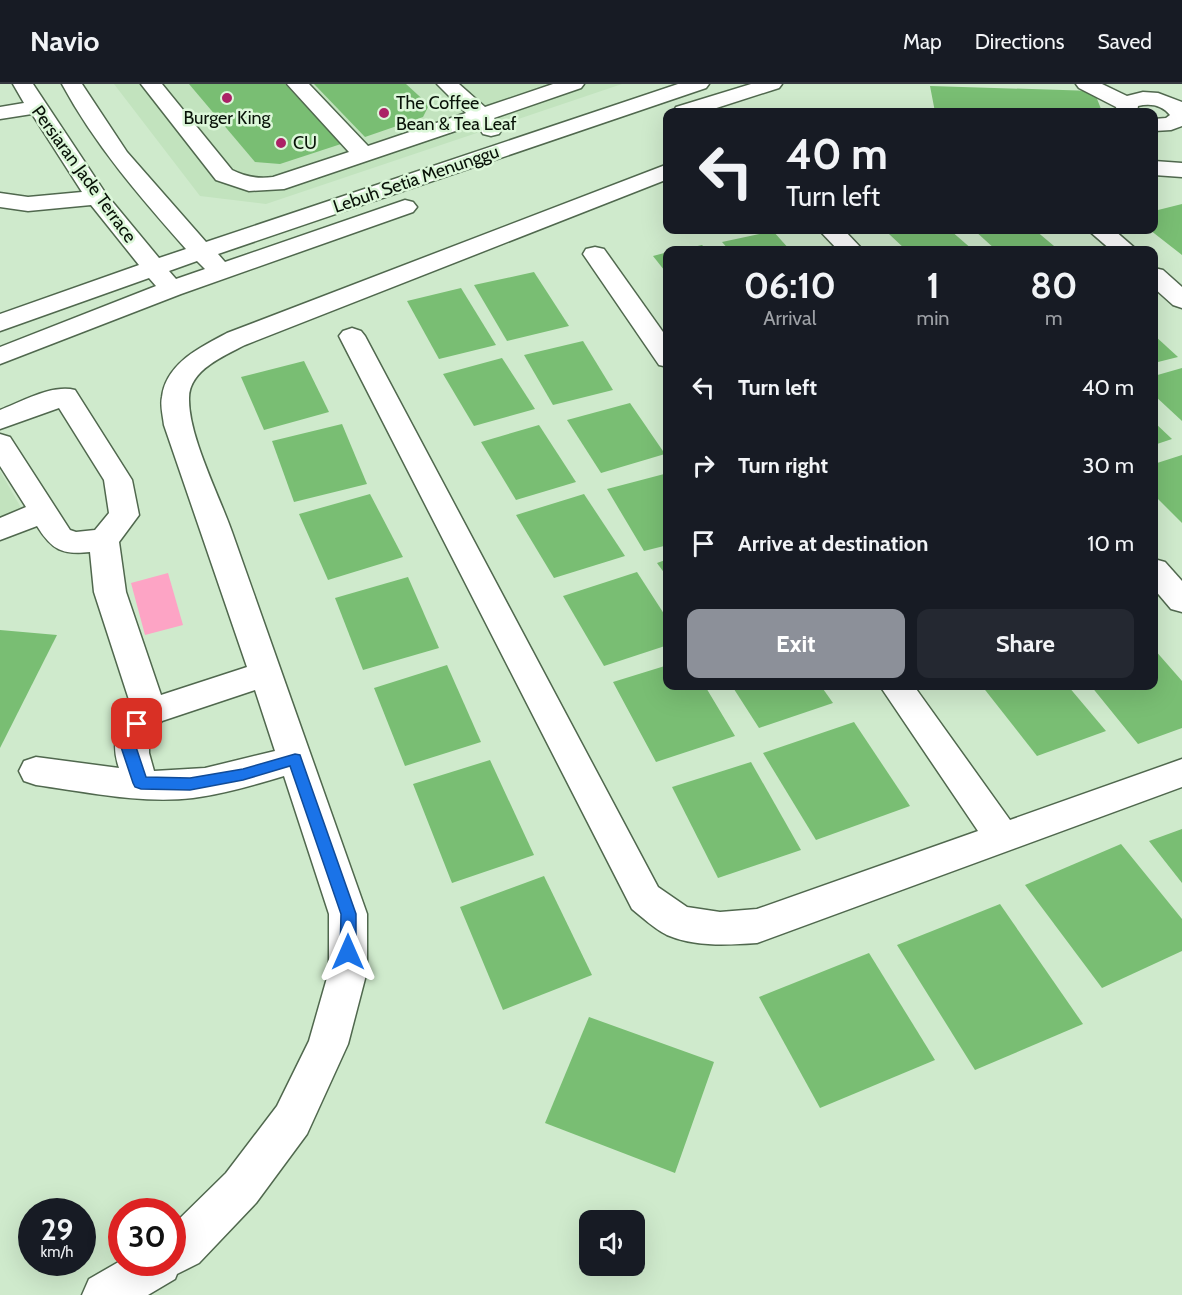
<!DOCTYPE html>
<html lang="en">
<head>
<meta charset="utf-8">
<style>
	:root { --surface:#171b24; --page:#242831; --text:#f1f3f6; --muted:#9ea1a6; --line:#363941; --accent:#8c9099 }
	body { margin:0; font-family:Cabin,sans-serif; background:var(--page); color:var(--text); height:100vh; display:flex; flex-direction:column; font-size:22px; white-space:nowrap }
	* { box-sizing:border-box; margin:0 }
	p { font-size:20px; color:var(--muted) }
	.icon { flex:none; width:33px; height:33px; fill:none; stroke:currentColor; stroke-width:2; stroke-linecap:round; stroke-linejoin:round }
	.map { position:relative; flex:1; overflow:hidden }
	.panel { position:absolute; left:663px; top:162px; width:495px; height:444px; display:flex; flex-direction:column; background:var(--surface); border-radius:12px; box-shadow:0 6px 24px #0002 }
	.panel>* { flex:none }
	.hud { position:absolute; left:663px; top:24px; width:495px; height:126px; border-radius:12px; box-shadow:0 6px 24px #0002; background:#171b24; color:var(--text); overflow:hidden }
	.controls { position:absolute; left:579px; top:1126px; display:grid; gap:12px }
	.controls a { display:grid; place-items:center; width:66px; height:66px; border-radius:12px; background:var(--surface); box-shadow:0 6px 24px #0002; font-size:30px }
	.speed { position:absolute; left:18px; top:1114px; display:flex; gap:12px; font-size:30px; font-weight:700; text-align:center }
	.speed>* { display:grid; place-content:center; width:78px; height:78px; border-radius:50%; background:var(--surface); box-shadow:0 6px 24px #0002; line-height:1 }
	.speed small { font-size:15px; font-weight:400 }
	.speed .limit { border:9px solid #d22; background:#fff; color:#111 }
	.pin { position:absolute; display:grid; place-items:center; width:51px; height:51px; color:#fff; margin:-26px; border-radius:12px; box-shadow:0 3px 9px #0006 }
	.me { position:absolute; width:66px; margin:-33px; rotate:0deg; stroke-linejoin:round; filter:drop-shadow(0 0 4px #0008) }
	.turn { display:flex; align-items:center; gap:21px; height:126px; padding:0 24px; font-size:27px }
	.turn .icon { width:78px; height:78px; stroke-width:2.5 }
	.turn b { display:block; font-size:42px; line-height:51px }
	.eta { display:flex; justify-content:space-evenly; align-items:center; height:102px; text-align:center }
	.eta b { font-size:36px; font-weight:700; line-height:42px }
	.primary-button { display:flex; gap:12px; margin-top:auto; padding:12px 24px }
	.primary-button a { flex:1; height:69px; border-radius:12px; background:var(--accent); color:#fff; font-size:24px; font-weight:700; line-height:69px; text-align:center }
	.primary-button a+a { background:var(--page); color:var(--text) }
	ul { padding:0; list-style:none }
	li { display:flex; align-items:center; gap:18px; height:78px; padding:0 24px }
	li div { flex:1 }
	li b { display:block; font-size:22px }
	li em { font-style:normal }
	header { display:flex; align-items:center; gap:36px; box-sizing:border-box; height:84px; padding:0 30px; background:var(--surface); border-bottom:2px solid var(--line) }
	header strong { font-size:28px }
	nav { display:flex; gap:33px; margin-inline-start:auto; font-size:21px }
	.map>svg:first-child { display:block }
	.built { fill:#c2e3be }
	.green { fill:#fda4c5 }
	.building { fill:#79be73 }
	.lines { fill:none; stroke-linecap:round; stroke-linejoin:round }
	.minor-casing { stroke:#50684e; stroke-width:3 }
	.minor { fill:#fff; fill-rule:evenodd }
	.route { fill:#1a73e8; stroke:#114b97; stroke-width:1.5 }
	.poi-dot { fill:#ab2266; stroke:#dcf7d9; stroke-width:2 }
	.labels { text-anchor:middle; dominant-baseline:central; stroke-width:5; stroke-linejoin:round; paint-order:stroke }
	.far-poi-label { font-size:18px; fill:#081208; stroke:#dcf7d9; text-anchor:start }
	.far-street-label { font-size:18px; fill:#081208; stroke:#dcf7d9 }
</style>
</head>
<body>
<header>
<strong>Navio</strong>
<nav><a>Map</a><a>Directions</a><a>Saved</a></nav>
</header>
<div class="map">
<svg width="1182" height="1211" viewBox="0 0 1182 1211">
	<rect width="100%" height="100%" fill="#cfeacc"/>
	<g class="built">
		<polygon points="114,0 622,0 266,120 200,112"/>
		<polygon points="0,387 24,429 0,439"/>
	</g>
	<polygon class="green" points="168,489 183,541 145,551 131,499"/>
	<g class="building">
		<polygon points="189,0 285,0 341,60 280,80 255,78"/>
		<polygon points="314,0 406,0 429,21 423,33 365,53"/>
		<polygon points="930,2 1094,7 1101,25 1062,24 1063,28 935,28"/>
		<polygon points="1182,120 1182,171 1150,146 1154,146 1154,127"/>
		<polygon points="905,146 950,146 973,166 906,166 889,150"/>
		<polygon points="974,146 1035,146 1054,162 1038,166 996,166"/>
		<polygon points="773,147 790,166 729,166 722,158"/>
		<polygon points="702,161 707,166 680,166"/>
		<polygon points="668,168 668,191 653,172"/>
		<polygon points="534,188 569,242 507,257 474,201"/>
		<polygon points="461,204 496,261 439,275 407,217"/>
		<polygon points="1154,251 1178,273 1154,279"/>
		<polygon points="583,257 613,306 553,321 524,271"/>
		<polygon points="502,274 535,325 474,342 443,290"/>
		<polygon points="304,277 329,328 264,346 241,293"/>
		<polygon points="1182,284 1182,337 1154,311 1154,292"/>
		<polygon points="630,319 665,370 601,389 567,336"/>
		<polygon points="1154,338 1172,355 1154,361"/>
		<polygon points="342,340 367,400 294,418 272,357"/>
		<polygon points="539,341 576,398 516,416 481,358"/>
		<polygon points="1182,371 1182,439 1154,411 1154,380"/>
		<polygon points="668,389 668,461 644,467 607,405"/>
		<polygon points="370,410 403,473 328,496 299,430"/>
		<polygon points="584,410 625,472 554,494 516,431"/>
		<polygon points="668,475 668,494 657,479"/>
		<polygon points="637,488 668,536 668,561 604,582 563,512"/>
		<polygon points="408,493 439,564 363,586 335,514"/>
		<polygon points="0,546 57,551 0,664"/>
		<polygon points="1154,565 1182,597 1182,644 1138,660 1091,602 1154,602"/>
		<polygon points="447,581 481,658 405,682 374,604"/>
		<polygon points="668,581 668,602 705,602 735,652 656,678 613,598"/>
		<polygon points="732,602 821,602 833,619 759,644"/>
		<polygon points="982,602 1068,602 1106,647 1037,672"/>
		<polygon points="854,638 910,722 816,756 763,669"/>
		<polygon points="490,676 534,771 452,799 413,700"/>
		<polygon points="751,678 801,766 718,794 672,703"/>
		<polygon points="1182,745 1182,799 1149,757"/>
		<polygon points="1121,760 1182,835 1182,867 1102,904 1025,801"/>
		<polygon points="544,792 592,891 503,926 460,823"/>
		<polygon points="1000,820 1083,940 975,986 897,861"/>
		<polygon points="869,869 935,976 820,1024 759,913"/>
		<polygon points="589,933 714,978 675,1089 545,1039"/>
	</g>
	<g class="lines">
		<g class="minor-casing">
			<g id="minor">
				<path d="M13,0H33L106,110L159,174L186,165C140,113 95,61 62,0H82L127,68L206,158L678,0H709L706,4L218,170L225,178L405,116L413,118L417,123L413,128L181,210L0,280V263L156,202L149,194L0,247V230L139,181L91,121L28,127L0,123V109L28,113L82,108L32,30L0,35V23L24,19ZM197,177L205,185L176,195L169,187Z"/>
				<path d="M141,0H162L232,86C246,93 258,95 273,93L349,68L287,0H309L368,62L466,29L437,0H459L485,23L553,0H584L581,4L494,34L502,45L499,50L491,52L483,50L476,40L284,105L249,107L216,96Z"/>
				<polygon points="751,0 782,0 779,4 704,28 673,28 676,23"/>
				<path d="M1076,0H1102L1127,12L1143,8L1158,9L1182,18V42L1171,46L1154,47V35L1166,34L1170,31C1162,21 1150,19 1138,22L1137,28H1117L1116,23L1079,4Z"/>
				<polygon points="1154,77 1182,79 1182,93 1154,91"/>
				<path d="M668,80V95L245,261C224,272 189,286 189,314C188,351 219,411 232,448C277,575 322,703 367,830V887L348,960L307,1050L256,1119L199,1179L177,1190L175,1195L148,1211H82L89,1195L122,1176V1179H172V1142L226,1089L277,1022L309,957L329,887V830L284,692C254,701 224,710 193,714C141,720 87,708 36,701L24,697L19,687L24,677L36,673L119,684C111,661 115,642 132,625L94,508L90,468C62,471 52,466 37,442L0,456V434L26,423L0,382V350L10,353L70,446L76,448L95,446L109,429L104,396L59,324L0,345V326C21,318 52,300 75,306L132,396L139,431L119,458L126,508L161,611L247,583L164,341C163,332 160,321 162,313C166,279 201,263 227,249ZM255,606L275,667L205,684L154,687L149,669V653L162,637Z"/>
				<polygon points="819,146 844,146 863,166 838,166"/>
				<polygon points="1088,146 1114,146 1137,166 1111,166"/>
				<polygon points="595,163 604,165 668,255 668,283 659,281 583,170 586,165"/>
				<polygon points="1154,184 1163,186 1182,203 1182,224 1173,221 1154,204"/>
				<path d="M352,244L361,247L365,252L658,803L687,823L720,828L757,825L978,747L880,602H914L1010,736L1182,675V703L757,859C727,861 695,863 667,851C655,845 643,834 632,825L339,252L343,247Z"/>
				<polygon points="1154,475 1165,478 1182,497 1182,528 1171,525 1154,505"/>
			</g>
		</g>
		<use href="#minor" class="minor"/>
	</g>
	<polygon class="route" points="137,634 144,640 136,663 146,693 190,694 243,685 295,670 300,671 356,830 356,868 354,873 348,875 343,873 340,868 341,830 290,682 243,696 190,706 141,705 135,703 133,699 121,663 132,636"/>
	<g class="poi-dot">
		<circle cx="227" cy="14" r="6"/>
		<circle cx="384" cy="29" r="6"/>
		<circle cx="281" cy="59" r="6"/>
	</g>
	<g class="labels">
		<g class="far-poi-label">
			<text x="396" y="19">The Coffee<tspan x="396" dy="21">Bean &amp; Tea Leaf</tspan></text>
			<text x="227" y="34" text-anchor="middle">Burger King</text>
			<text x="293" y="59">CU</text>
		</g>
		<g class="far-street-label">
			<text transform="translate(84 90) rotate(54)">Persiaran Jade Terrace</text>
			<text transform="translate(416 95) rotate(-19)">Lebuh Setia Menunggu</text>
		</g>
	</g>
</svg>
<div class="controls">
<a><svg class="icon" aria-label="sound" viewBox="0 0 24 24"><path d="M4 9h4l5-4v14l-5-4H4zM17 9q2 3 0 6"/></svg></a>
</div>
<div class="speed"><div>29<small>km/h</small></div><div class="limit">30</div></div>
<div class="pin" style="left:137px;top:640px;background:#d93025"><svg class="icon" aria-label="arrive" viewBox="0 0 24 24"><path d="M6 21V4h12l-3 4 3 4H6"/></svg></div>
<svg class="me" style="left:348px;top:868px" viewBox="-20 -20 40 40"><path d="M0-17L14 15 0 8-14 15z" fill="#1a73e8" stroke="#fff" stroke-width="4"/></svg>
<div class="hud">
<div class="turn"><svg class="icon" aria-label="left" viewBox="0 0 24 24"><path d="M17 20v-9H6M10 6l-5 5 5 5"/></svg><div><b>40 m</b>Turn left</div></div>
</div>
<section class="panel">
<div class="eta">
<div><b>06:10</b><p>Arrival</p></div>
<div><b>1</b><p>min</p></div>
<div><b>80</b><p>m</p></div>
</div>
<ul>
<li><svg class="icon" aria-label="left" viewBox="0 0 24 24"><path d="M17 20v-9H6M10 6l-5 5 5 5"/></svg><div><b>Turn left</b></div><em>40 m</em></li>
<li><svg class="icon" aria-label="right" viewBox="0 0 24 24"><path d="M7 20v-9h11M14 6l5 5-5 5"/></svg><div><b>Turn right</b></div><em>30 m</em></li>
<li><svg class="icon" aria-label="arrive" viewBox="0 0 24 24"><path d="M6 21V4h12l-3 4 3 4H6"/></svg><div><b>Arrive at destination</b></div><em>10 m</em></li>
</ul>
<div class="primary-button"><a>Exit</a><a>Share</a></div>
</section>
</div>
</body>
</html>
